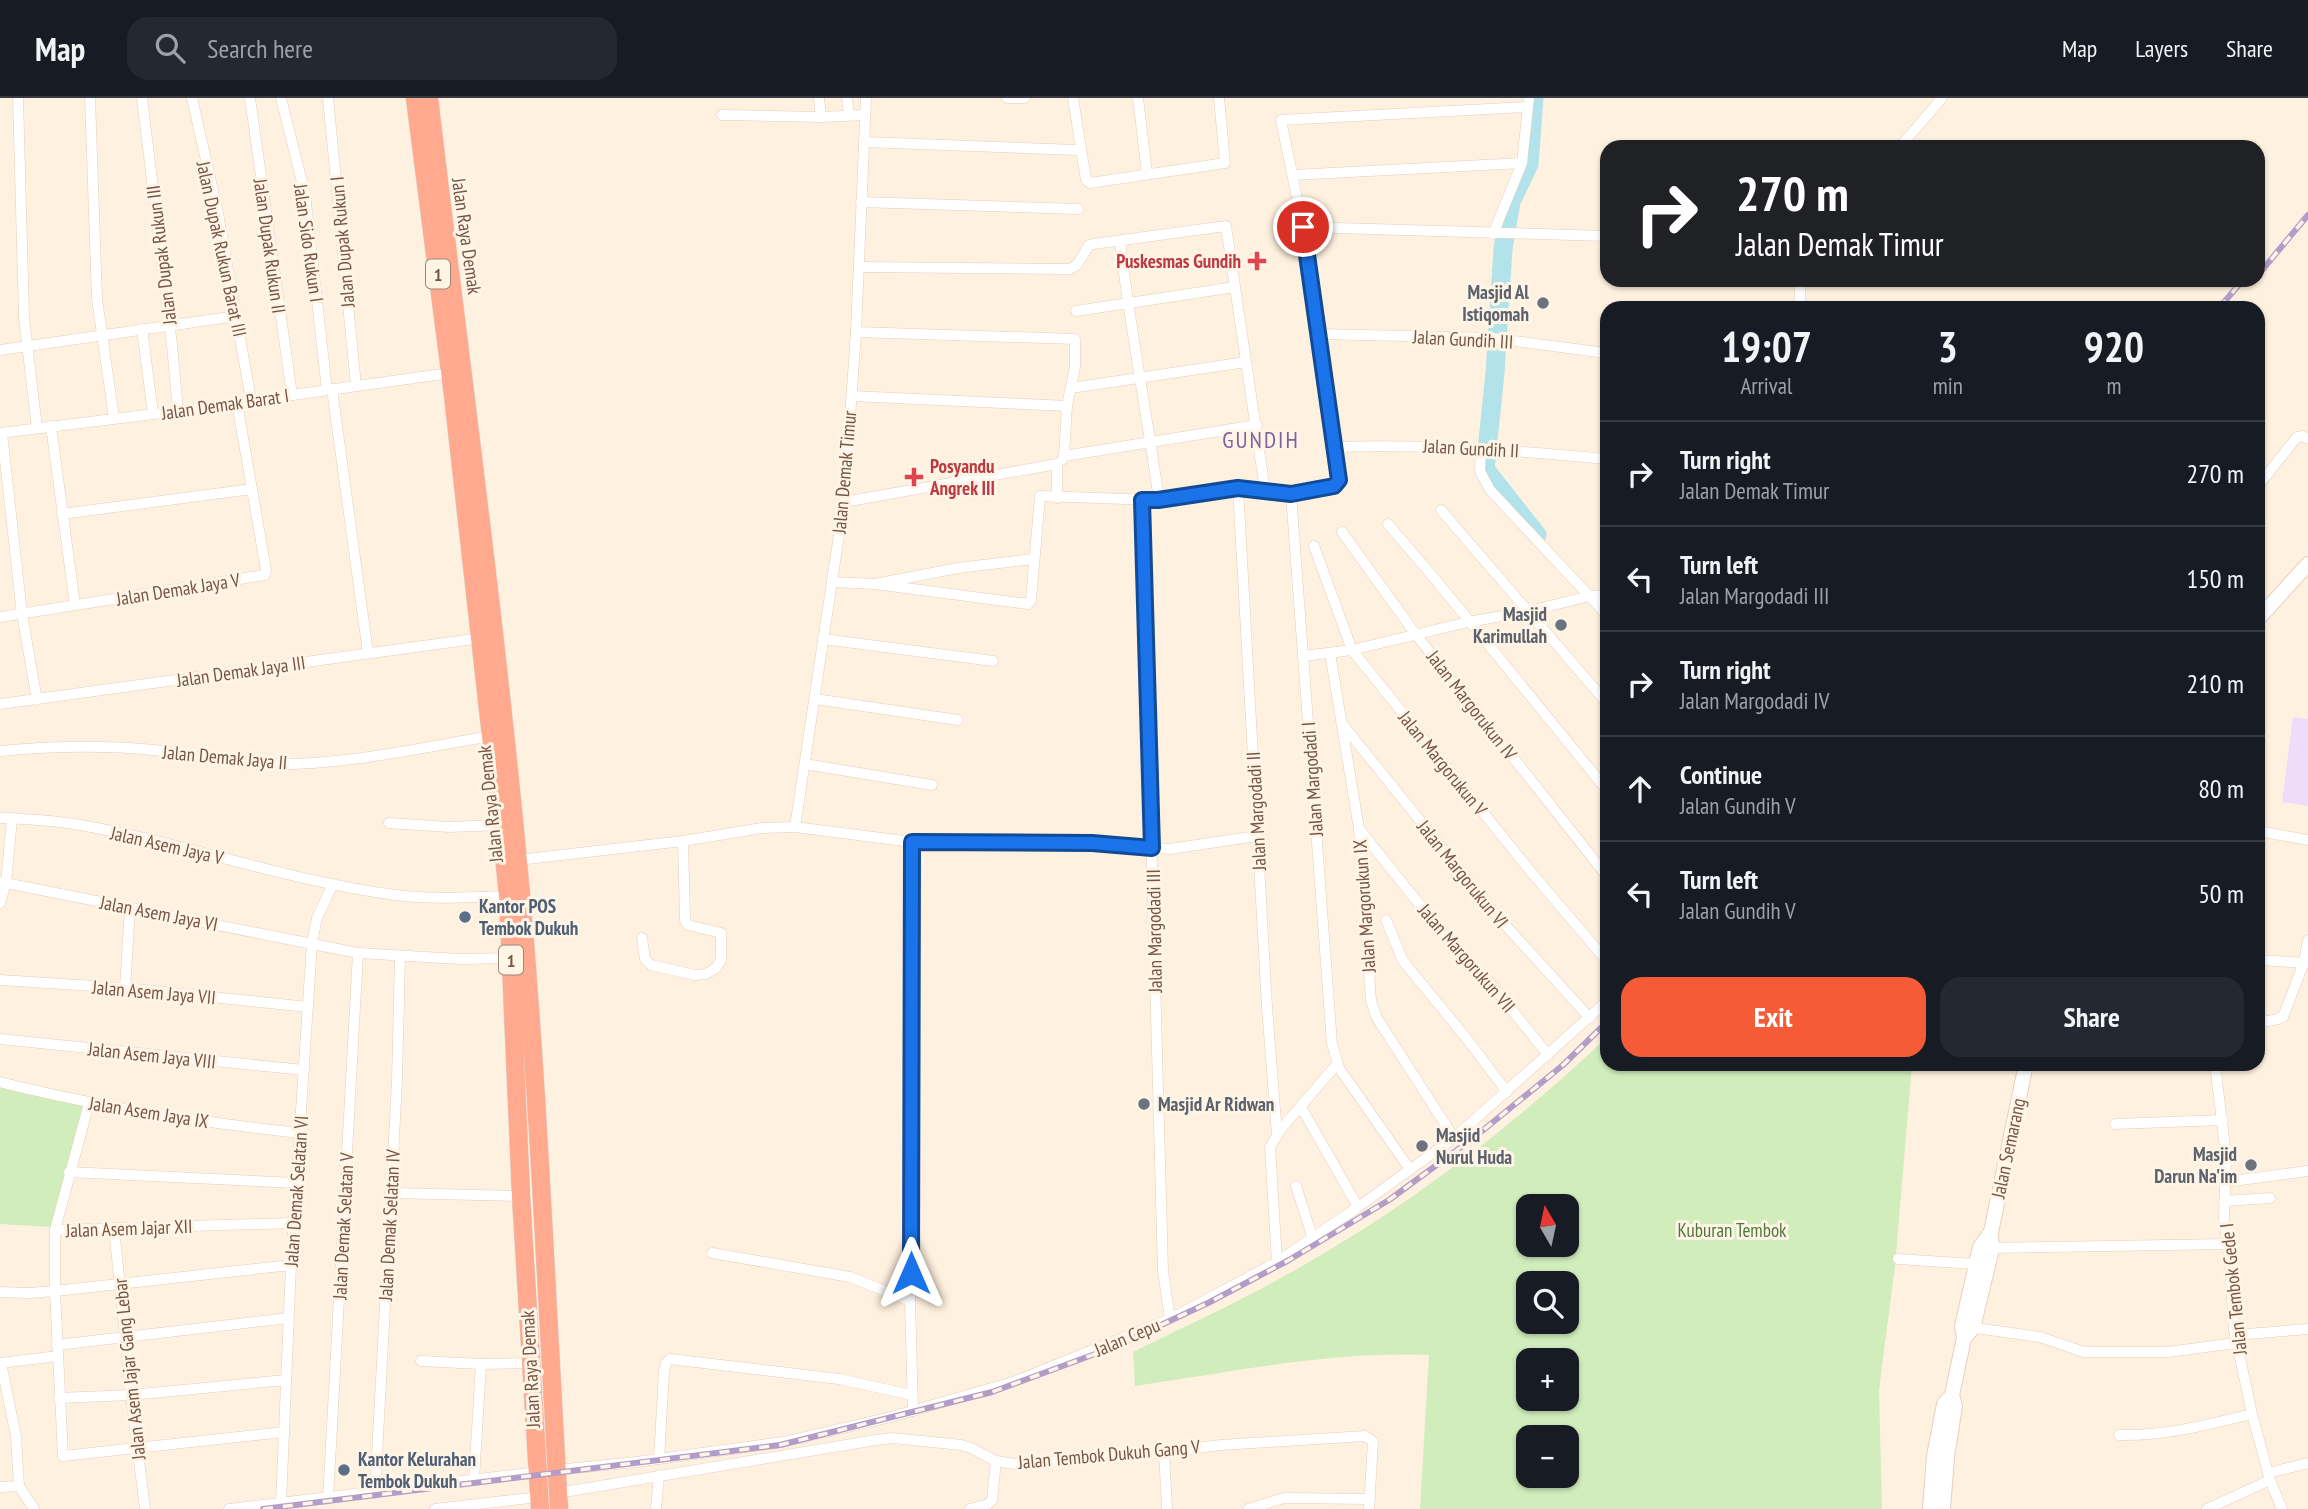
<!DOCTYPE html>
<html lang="en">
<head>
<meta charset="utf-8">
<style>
	:root { --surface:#171b24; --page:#242831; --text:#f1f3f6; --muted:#9ea1a6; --line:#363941; --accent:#f55b37 }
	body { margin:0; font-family:"PT Sans Narrow",sans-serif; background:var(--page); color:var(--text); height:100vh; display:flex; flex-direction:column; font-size:26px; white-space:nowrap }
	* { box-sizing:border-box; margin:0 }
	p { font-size:23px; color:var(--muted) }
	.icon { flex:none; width:38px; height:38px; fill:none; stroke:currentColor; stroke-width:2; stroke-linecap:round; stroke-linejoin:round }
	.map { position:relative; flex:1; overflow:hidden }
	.details { position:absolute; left:1600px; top:203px; width:665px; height:770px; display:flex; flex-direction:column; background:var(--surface); border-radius:21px; box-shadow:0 2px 5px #0004 }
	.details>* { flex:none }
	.top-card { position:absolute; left:1600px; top:42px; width:665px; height:147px; border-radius:21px; box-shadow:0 2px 5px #0004; background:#202124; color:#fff; overflow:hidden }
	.needle { width:46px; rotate:351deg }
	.fabs { position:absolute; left:1516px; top:1096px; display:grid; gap:14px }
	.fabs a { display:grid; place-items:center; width:63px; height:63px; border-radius:14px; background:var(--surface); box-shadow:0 2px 5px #0004; font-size:35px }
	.pin { position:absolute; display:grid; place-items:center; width:60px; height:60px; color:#fff; margin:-30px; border:4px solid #fff; border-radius:50%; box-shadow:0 2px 7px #0007 }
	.me { position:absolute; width:77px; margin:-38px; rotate:0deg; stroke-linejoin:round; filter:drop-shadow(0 0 5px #0008) }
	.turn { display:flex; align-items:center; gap:24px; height:147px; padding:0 21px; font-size:32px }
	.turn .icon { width:91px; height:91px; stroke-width:2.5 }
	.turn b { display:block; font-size:49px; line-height:60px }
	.eta { display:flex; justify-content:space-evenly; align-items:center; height:119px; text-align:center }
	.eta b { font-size:42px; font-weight:700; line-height:49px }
	.primary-button { display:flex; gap:14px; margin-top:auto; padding:14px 21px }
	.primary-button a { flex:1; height:80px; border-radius:21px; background:var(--accent); color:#fff; font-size:28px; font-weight:700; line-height:80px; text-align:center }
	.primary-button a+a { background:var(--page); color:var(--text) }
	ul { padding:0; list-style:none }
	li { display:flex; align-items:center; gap:21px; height:105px; padding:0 21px; border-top:2px solid var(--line) }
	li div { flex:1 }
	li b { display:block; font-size:26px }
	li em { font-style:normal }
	header { display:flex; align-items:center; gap:42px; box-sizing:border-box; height:98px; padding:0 35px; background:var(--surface); border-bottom:2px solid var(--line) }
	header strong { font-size:33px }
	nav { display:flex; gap:38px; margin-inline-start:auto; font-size:24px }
	.search { width:490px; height:63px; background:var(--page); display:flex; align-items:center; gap:18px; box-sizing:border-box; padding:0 24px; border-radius:21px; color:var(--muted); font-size:26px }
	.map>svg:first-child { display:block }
	.education { fill:#eedcfa }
	.green { fill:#d1edbc; fill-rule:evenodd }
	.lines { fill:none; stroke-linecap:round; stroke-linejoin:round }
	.river { stroke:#b2e3ea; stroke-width:19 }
	.street-casing { stroke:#e5cebd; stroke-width:11 }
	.secondary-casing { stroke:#ebcfb9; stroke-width:16 }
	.highway-casing { stroke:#ded6d2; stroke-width:19 }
	.street { stroke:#fff; stroke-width:10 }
	.secondary { stroke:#fff; stroke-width:14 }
	.highway { stroke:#ffa98f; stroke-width:18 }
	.rail-casing { stroke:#b39dc8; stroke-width:6 }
	.rail { stroke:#fff5e7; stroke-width:3.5; stroke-dasharray:10; stroke-linecap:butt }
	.route-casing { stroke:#114b97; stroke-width:18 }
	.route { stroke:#1a73e8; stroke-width:12 }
	.health-dot { fill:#e0444e; stroke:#fff5e7; stroke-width:2.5 }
	.worship-dot { fill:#6b7280; stroke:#fff5e7; stroke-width:2.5 }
	.service-dot { fill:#5c6f8a; stroke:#fff5e7; stroke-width:2.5 }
	.labels { text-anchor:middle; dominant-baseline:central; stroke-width:6; stroke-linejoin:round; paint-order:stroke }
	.shield { fill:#fff5e7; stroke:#a08575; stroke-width:2 }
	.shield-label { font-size:18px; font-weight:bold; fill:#754 }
	.street-label { font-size:19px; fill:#754; stroke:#fff5e7 }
	.health-label { font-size:19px; font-weight:bold; fill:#be3a42; stroke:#fff5e7; text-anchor:end }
	.worship-label { font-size:19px; font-weight:bold; fill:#5b616d; stroke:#fff5e7; text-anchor:end }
	.service-label { font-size:19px; font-weight:bold; fill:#4e5e75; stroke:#fff5e7; text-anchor:start }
	.park-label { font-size:19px; fill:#4d7839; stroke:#fff5e7 }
	.quarter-label { font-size:23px; letter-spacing:2px; fill:#855f9b; stroke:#fff5e7 }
</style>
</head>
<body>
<header>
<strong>Map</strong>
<div class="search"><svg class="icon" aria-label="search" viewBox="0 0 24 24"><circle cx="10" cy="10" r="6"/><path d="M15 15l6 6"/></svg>Search here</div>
<nav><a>Map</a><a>Layers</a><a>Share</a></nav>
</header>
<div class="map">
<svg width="2308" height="1411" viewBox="0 0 2308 1411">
	<rect width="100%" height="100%" fill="#fff1df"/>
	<polygon class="education" points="2293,619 2308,621 2308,708 2282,704"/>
	<g class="green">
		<path d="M1606,940V966H1912L1895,1168L1879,1292L1882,1411H1420L1429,1257C1330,1253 1232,1274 1135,1288L1133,1254C1185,1228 1239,1204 1290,1175C1407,1109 1509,1032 1606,940ZM1528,1108H1566V1146H1528ZM1528,1185H1566V1223H1528ZM1528,1262H1566V1300H1528ZM1528,1339H1566V1377H1528Z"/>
		<polygon points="0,985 87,1006 52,1129 0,1126"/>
	</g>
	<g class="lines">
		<polyline class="river" points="1534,0 1529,66 1511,104 1503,151 1495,275 1485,371 1537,437"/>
		<g class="street-casing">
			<g id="street">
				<polyline points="18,0 24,220 37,330"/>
				<polyline points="90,0 97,201 114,320"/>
				<polyline points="142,0 172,247 178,313"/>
				<polyline points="192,0 218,115 251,302"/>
				<polyline points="250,0 292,297"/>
				<polyline points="281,0 305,96 327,292"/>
				<polyline points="328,0 356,288"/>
				<polyline points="819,0 821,19"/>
				<polyline points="847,0 849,17"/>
				<polyline points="1007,0 1025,0"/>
				<polyline points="1073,0 1086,82 1090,85 1225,65 1219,0"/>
				<polyline points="1138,0 1147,76"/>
				<polyline points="722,17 821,19 865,17"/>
				<polyline points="864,44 1077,52"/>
				<polyline points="1900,49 1942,0"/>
				<polyline points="1293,77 1522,65"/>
				<polyline points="861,104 1078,111"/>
				<polyline points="1303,129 1606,138"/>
				<polyline points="1493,136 1522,65 1529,0"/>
				<path d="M1120,143C1130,230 1147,316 1159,402"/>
				<polyline points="859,169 1070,171 1077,167 1089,147 1093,146 1226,128 1265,392"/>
				<polyline points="1800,210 1800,182"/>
				<polyline points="1076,213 1235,189"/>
				<polyline points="142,231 153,316"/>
				<polyline points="856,234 1075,241 1075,269 1067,308 1064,358"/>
				<polyline points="1319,236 1492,240 1606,255"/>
				<polyline points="0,252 237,218"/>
				<polyline points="1071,290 1246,264"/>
				<polyline points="332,291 368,555"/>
				<polyline points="852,298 1067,308"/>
				<polyline points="51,328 75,507"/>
				<polyline points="0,335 178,313 450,275"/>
				<polyline points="2,335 22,516 37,602"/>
				<path d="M1335,349C1427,346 1515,352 1606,361"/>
				<polyline points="1481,350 1480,373 1490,392 1606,516"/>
				<polyline points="1062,362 1064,358 1257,327"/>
				<polyline points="2258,388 2297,339 2303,338 2308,341"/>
				<polyline points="1238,390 1267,909 1277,1037"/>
				<polyline points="1291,396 1332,946 1339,970 1409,1070"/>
				<polyline points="1057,400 1057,366"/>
				<polyline points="1142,402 1163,1173 1170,1221"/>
				<polyline points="844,404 1057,366"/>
				<polyline points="1441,412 1606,604"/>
				<polyline points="62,416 252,391"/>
				<polyline points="1388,426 1435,481 1606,691"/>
				<polyline points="1342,434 1417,538 1606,777"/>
				<polyline points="1314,448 1352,552 1531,774 1606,862"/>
				<polyline points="832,484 875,486 958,470 1033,461"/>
				<polyline points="875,486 1028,506 1031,502 1040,398 1155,402 1238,390 1291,396 1335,387 1339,379 1303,129 1281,22 1528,9"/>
				<polyline points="0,519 265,477 266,472 237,305"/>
				<polyline points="823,541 993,563"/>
				<polyline points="1330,555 1359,731 1371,903 1377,920 1454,1040"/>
				<polyline points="1303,558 1352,552 1468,524 1530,513 1589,498 1606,497"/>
				<polyline points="815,601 958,622"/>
				<polyline points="0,606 481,540"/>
				<polyline points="1343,627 1497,818 1590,920"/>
				<path d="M0,653C51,648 102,647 154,652C189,656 224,665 259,666C337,669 414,651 491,638"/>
				<polyline points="805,666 932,687"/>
				<path d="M0,720C25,721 50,722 74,726C183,744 287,783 396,797C433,802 471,799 508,798"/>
				<polyline points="389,725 449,729 501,727"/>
				<polyline points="795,729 844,404 856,234 866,0"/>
				<polyline points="1359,731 1460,857 1487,881 1548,957"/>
				<polyline points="2258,733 2308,742"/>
				<polyline points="912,744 910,1203 913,1313"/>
				<polyline points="518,762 683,743 762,730 795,729 912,744 1092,745 1170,751 1257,738"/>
				<polyline points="0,784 358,855 460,861 511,860"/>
				<polyline points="0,805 6,785 12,720"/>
				<polyline points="1386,822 1403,863 1467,941 1507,994"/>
				<polyline points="642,840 645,861 651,867 695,877 706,876 716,870 721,862 721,835 688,827 685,822 683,743"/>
				<polyline points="2258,862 2308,865"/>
				<polyline points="0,882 125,890 308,909"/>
				<polyline points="125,890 130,810"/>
				<polyline points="2258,925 2278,921 2283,919 2304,864 2308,842"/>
				<polyline points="0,941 304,972"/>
				<polyline points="2215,966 2226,1057 2224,1121 2230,1166 2234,1231 2252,1316 2270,1382 2282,1411"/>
				<path d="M0,984C98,1009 199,1024 299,1035"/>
				<polyline points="89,1005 55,1132 294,1125"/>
				<polyline points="1301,1009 1358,1109"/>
				<polyline points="2115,1026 2223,1022"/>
				<polyline points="69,1074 297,1085"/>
				<polyline points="2225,1084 2308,1073"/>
				<polyline points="1296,1088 1313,1141"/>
				<polyline points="390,1095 521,1098"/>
				<polyline points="2224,1103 2270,1100"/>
				<polyline points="114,1130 131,1297 145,1411"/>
				<polyline points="55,1132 55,1193 63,1358 284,1334"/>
				<polyline points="1988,1150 2228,1146"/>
				<polyline points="712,1155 850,1179 910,1203"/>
				<polyline points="1898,1161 1975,1166"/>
				<polyline points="1277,1164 1270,1049 1281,1031 1337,966"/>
				<polyline points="0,1194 29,1195 55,1193 291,1167"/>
				<polyline points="1968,1229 2040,1239 2084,1254 2168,1254 2236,1245"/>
				<polyline points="2235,1237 2308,1231"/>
				<polyline points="57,1247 288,1220"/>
				<polyline points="421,1263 481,1266 532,1265"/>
				<polyline points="0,1265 58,1258"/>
				<polyline points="1,1265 16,1338 19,1388"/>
				<polyline points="59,1300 131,1297 286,1282"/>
				<path d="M2119,1337C2165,1338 2207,1327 2252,1316"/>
				<polyline points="1164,1354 1167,1411"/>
				<polyline points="659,1361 664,1273 666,1265 670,1261 839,1281 912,1297"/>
				<polyline points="557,1372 636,1364 783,1344 891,1319 1013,1284 1170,1221 1277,1164 1358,1109 1454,1040 1606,904"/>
				<polyline points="2268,1375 2308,1365"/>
				<polyline points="474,1381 481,1266"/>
				<polyline points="0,1389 19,1388 34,1411"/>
				<polyline points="375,1395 397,983 400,858"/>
				<polyline points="558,1395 876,1342 893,1340 961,1347 971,1350 996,1363 1014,1366 1116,1360 1221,1347 1365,1338 1373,1343 1369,1411"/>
				<polyline points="328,1401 358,855"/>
				<polyline points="281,1405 291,1167 312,844 317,820 333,786"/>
				<polyline points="229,1411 538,1374"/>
				<polyline points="435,1411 539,1399"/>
				<polyline points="656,1411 659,1377"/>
				<polyline points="970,1411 988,1406 992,1402 996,1363"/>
				<polyline points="1248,1411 1284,1400 1370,1401"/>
				<polyline points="2207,1411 2270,1382"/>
			</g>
		</g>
		<g class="secondary-casing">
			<g id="secondary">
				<polyline points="2258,521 2308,466"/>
				<polyline points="1964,1240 1973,1230 1992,1151 1991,1134 2026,966"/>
				<polyline points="1930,1411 1934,1358 1944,1306 1952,1297"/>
				<polyline points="1943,1411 1947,1359 1955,1308 1952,1297 1964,1240 1962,1228 1980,1149 1991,1134"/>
			</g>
		</g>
		<g class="highway-casing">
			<g id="highway">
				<polyline points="415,0 453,297 502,737 508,798 521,1098 540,1411"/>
				<path d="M429,0C459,255 494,509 518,764C538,979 546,1195 559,1411"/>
			</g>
		</g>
		<use href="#street" class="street"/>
		<use href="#secondary" class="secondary"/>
		<use href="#highway" class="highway"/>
		<g class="rail-casing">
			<g id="rail">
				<polyline points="2258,177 2308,117"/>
				<polyline points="2219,210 2243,182"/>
				<polyline points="263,1411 780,1347 992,1294 1114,1249 1210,1204 1289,1162 1389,1102 1476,1038 1563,967 1606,925"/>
			</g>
		</g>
		<use href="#rail" class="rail"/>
	</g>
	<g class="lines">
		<g class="route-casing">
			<polyline id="route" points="911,1175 912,744 1092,745 1152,750 1142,402 1158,402 1238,390 1291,396 1334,388 1339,382 1303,129"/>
		</g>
		<use href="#route" class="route"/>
	</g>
	<g class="health-dot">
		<path d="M1253.5 152.5h7v7h7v7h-7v7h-7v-7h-7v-7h7z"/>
		<path d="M910.5 368.5h7v7h7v7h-7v7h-7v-7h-7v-7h7z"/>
	</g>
	<g class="worship-dot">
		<circle cx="1543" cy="205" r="7"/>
		<circle cx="1561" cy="527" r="7"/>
		<circle cx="1144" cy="1006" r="7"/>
		<circle cx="1422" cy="1048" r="7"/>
		<circle cx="2251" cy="1067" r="7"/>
	</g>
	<g class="service-dot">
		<circle cx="465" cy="819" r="7"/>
		<circle cx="344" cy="1372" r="7"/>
	</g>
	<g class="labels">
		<g class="shield">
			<rect x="426" y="161.5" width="24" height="29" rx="5"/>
			<rect x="499" y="847.5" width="24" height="29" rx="5"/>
		</g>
		<g class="shield-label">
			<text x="438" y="176">1</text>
			<text x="511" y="862">1</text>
		</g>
		<g class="street-label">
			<text transform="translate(467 138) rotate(82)">Jalan Raya Demak</text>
			<text transform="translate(342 144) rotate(-95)">Jalan Dupak Rukun I</text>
			<text transform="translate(309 145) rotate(82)">Jalan Sido Rukun I</text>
			<text transform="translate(270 148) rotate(82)">Jalan Dupak Rukun II</text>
			<text transform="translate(222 151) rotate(78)">Jalan Dupak Rukun Barat III</text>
			<text transform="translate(161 157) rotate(-97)">Jalan Dupak Rukun III</text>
			<text transform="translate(1463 241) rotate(3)">Jalan Gundih III</text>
			<text transform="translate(225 306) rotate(-8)">Jalan Demak Barat I</text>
			<text transform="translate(1471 350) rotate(3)">Jalan Gundih II</text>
			<text transform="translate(844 374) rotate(-85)">Jalan Demak Timur</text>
			<text transform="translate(178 491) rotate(-9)">Jalan Demak Jaya V</text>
			<text transform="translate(241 573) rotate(-8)">Jalan Demak Jaya III</text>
			<text transform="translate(1472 607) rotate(52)">Jalan Margorukun IV</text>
			<text transform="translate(225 659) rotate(5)">Jalan Demak Jaya II</text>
			<text transform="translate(1443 665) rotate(51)">Jalan Margorukun V</text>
			<text transform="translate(1312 681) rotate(-94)">Jalan Margodadi I</text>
			<text transform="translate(490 706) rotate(-96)">Jalan Raya Demak</text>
			<text transform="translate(1256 713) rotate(-93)">Jalan Margodadi II</text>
			<text transform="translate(167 747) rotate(13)">Jalan Asem Jaya V</text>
			<text transform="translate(1463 776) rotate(51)">Jalan Margorukun VI</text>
			<text transform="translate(1364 808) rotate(-94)">Jalan Margorukun IX</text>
			<text transform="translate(159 815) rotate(11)">Jalan Asem Jaya VI</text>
			<text transform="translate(1154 833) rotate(-91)">Jalan Margodadi III</text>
			<text transform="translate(1467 860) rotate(49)">Jalan Margorukun VII</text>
			<text transform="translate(154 894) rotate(5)">Jalan Asem Jaya VII</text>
			<text transform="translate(152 957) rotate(6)">Jalan Asem Jaya VIII</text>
			<text transform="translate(149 1014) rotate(9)">Jalan Asem Jaya IX</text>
			<text transform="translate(2008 1050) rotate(-78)">Jalan Semarang</text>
			<text transform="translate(296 1093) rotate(-86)">Jalan Demak Selatan VI</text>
			<text transform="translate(389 1127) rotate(-87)">Jalan Demak Selatan IV</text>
			<text transform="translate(343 1128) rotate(-87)">Jalan Demak Selatan V</text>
			<text transform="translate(129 1130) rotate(-2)">Jalan Asem Jajar XII</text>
			<text transform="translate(2233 1191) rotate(-96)">Jalan Tembok Gede I</text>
			<text transform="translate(1127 1239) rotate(-23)">Jalan Cepu</text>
			<text transform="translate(129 1271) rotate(-96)">Jalan Asem Jajar Gang Lebar</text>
			<text transform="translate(530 1271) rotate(-93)">Jalan Raya Demak</text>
			<text transform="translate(1109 1356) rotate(-5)">Jalan Tembok Dukuh Gang V</text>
		</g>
		<g class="health-label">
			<text x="1241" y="163">Puskesmas Gundih</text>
			<text x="930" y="368" text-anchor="start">Posyandu<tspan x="930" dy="22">Angrek III</tspan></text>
		</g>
		<g class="worship-label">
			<text x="1529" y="194">Masjid Al<tspan x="1529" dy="22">Istiqomah</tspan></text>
			<text x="1547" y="516">Masjid<tspan x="1547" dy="22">Karimullah</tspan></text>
			<text x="1158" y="1006" text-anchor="start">Masjid Ar Ridwan</text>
			<text x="1436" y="1037" text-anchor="start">Masjid<tspan x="1436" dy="22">Nurul Huda</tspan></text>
			<text x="2237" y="1056">Masjid<tspan x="2237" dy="22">Darun Na'im</tspan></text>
		</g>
		<g class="service-label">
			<text x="479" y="808">Kantor POS<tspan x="479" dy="22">Tembok Dukuh</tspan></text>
			<text x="358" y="1361">Kantor Kelurahan<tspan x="358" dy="22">Tembok Dukuh</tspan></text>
		</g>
		<g class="park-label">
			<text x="1732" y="1132">Kuburan Tembok</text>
		</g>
		<g class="quarter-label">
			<text x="1261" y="341">GUNDIH</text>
		</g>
	</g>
</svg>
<div class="fabs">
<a><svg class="needle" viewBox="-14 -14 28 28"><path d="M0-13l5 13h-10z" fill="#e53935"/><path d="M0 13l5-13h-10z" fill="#9ea1a6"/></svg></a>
<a><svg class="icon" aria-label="search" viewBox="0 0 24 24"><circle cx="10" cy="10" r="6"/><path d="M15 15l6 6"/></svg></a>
<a>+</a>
<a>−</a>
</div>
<div class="pin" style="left:1303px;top:129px;background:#d93025"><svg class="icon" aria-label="arrive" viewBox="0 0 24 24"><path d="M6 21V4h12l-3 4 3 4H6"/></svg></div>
<svg class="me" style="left:911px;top:1175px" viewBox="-20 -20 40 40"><path d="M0-17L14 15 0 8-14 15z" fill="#1a73e8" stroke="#fff" stroke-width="4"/></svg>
<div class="top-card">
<div class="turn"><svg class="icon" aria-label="right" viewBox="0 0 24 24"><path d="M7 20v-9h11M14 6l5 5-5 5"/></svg><div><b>270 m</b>Jalan Demak Timur</div></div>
</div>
<section class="details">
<div class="eta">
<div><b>19:07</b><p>Arrival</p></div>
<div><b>3</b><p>min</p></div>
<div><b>920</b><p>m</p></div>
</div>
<ul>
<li><svg class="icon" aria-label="right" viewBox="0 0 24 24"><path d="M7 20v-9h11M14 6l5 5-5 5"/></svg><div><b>Turn right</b><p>Jalan Demak Timur</p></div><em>270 m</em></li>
<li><svg class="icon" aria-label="left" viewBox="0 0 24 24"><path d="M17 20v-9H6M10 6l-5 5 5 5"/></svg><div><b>Turn left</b><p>Jalan Margodadi III</p></div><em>150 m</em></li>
<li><svg class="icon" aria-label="right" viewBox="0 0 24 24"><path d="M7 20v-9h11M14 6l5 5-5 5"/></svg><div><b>Turn right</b><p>Jalan Margodadi IV</p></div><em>210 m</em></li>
<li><svg class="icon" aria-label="ahead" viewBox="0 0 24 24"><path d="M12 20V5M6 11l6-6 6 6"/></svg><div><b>Continue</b><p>Jalan Gundih V</p></div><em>80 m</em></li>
<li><svg class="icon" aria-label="left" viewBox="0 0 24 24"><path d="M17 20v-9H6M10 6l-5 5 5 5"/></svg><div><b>Turn left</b><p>Jalan Gundih V</p></div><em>50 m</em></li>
</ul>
<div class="primary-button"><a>Exit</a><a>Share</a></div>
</section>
</div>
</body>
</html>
